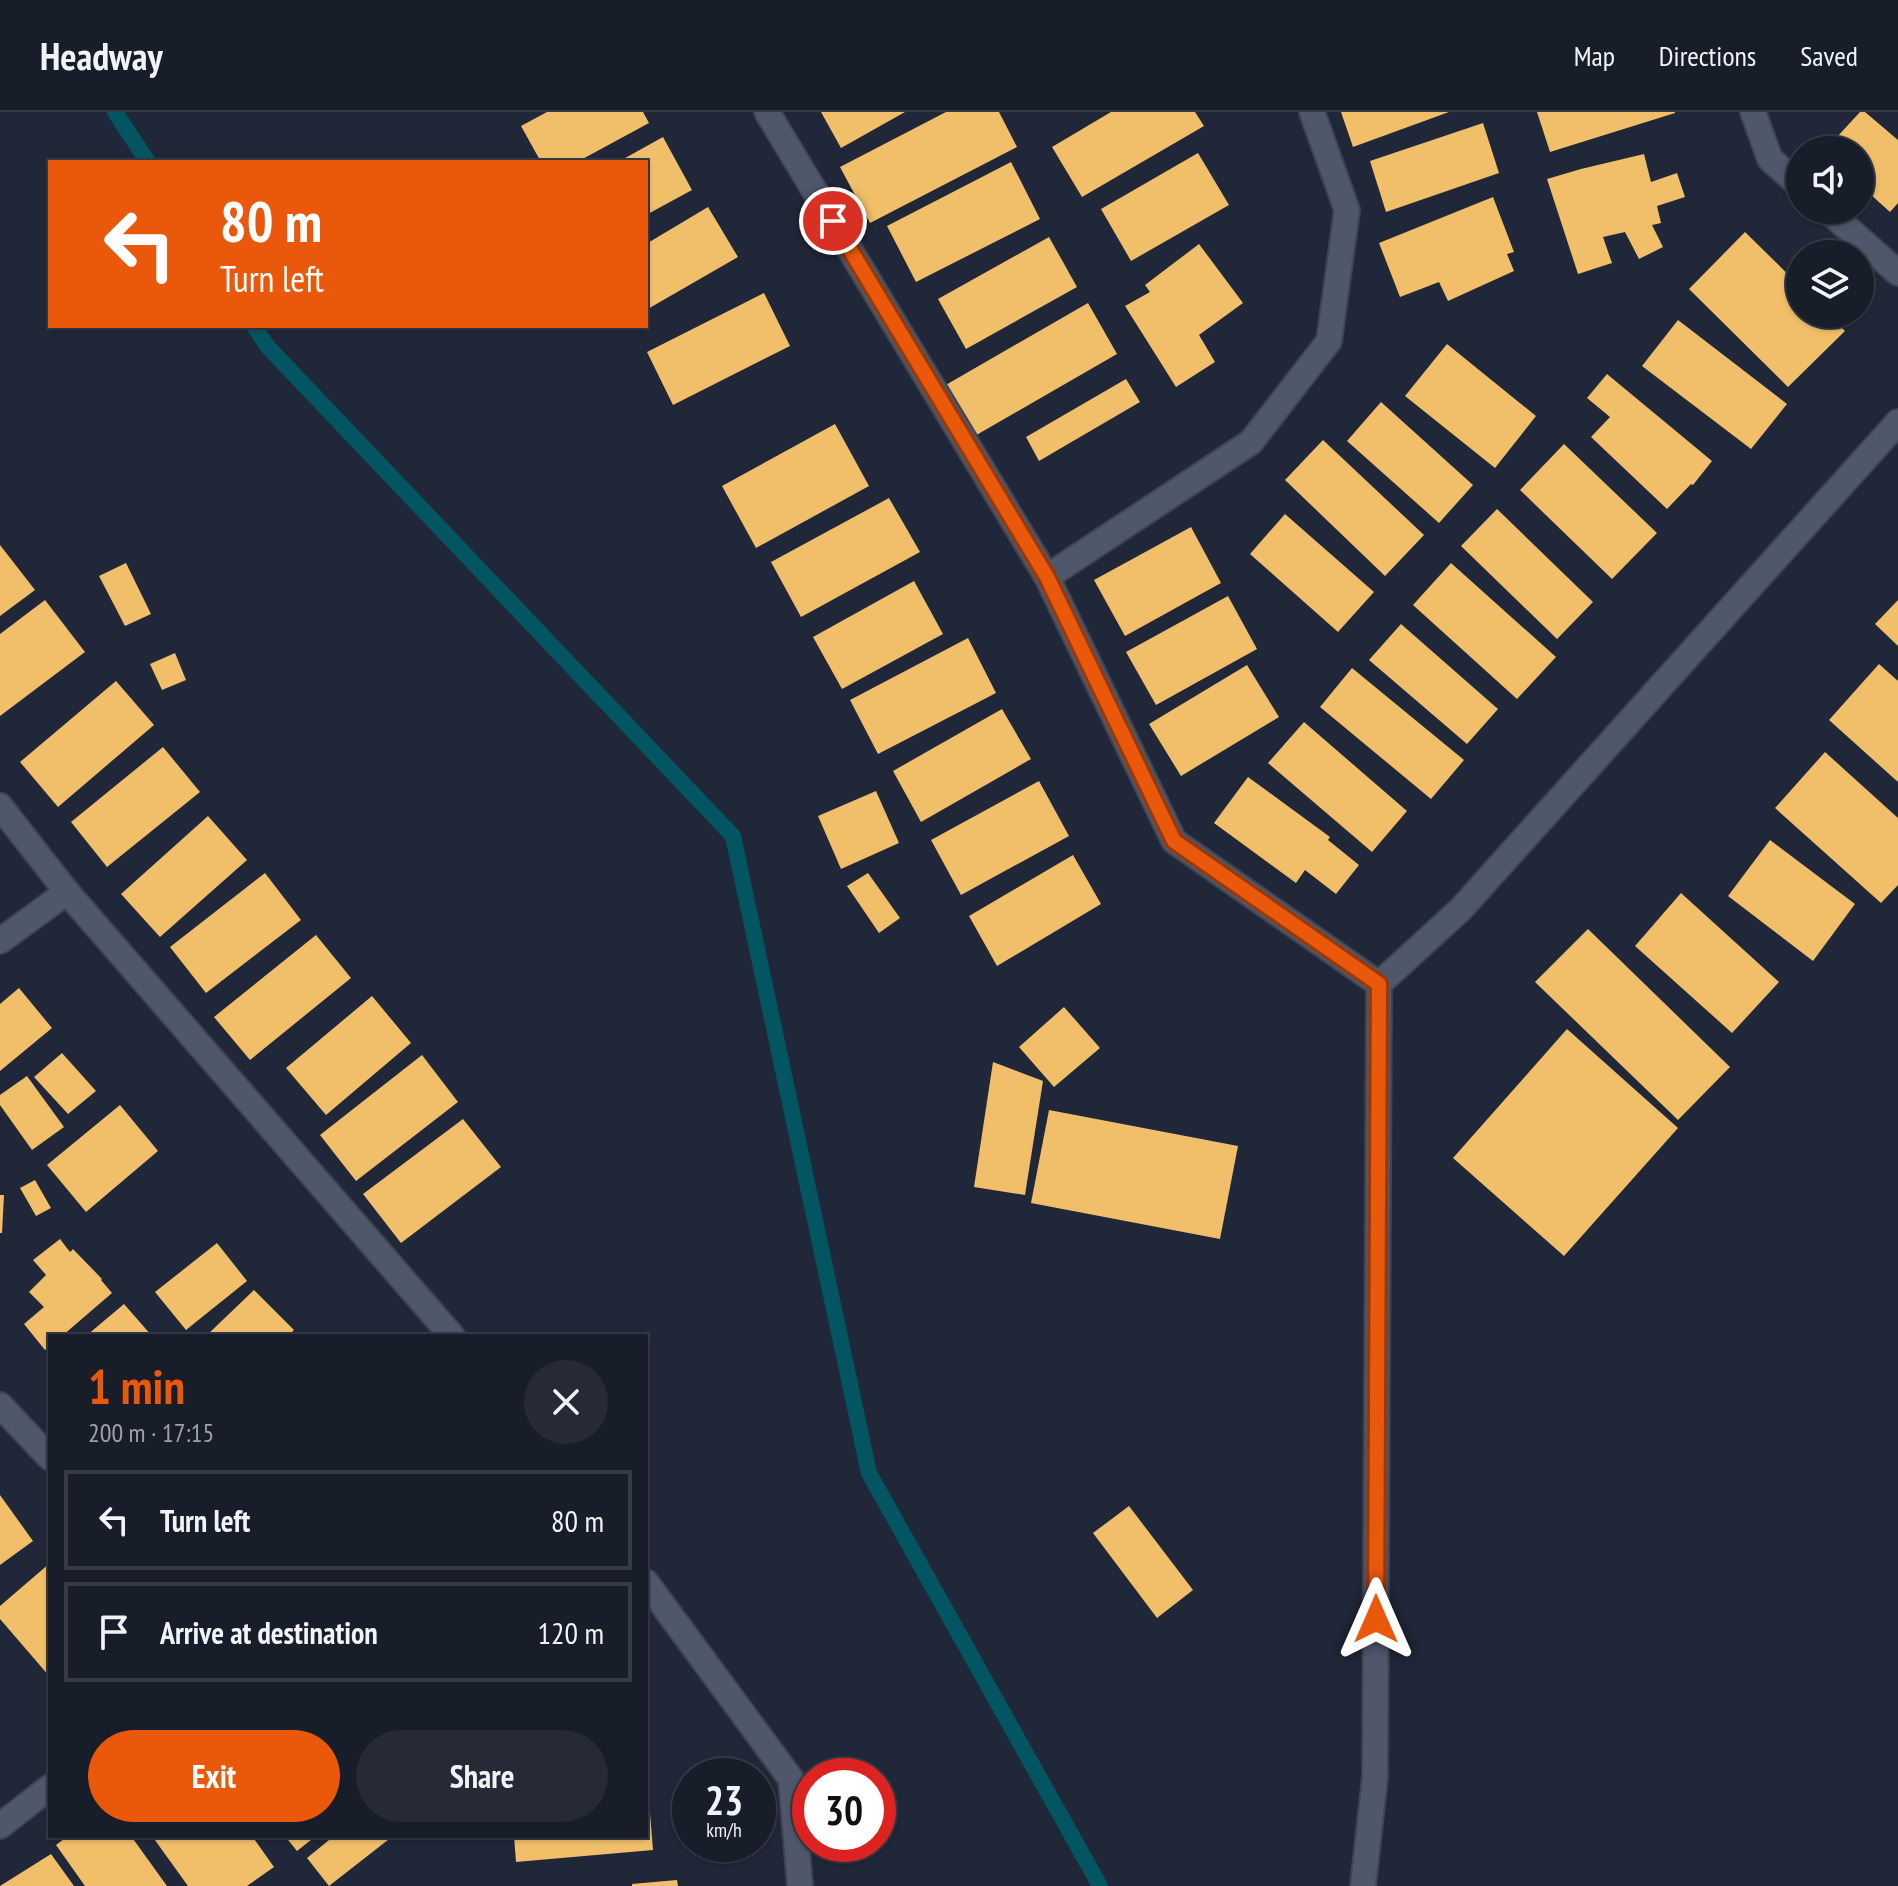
<!DOCTYPE html>
<html lang="en">
<head>
<meta charset="utf-8">
<style>
	:root { --surface:#181d2a; --page:#252a36; --text:#f1f3f6; --muted:#9fa2a8; --line:#363b47; --accent:#ea580c }
	body { margin:0; font-family:"PT Sans Narrow",sans-serif; background:var(--page); color:var(--text); height:100vh; display:flex; flex-direction:column; font-size:30px; white-space:nowrap }
	* { box-sizing:border-box; margin:0 }
	p { font-size:26px; color:var(--muted) }
	.icon { flex:none; width:44px; height:44px; fill:none; stroke:currentColor; stroke-width:2; stroke-linecap:round; stroke-linejoin:round }
	.map { position:relative; flex:1; overflow:hidden }
	.details { position:absolute; left:48px; top:1222px; width:600px; height:504px; display:flex; flex-direction:column; background:var(--surface); border-radius:0px; box-shadow:0 2px 6px #0004,0 0 0 2px var(--line) }
	.details>* { flex:none }
	.banner { position:absolute; left:48px; top:48px; width:600px; height:168px; border-radius:0px; box-shadow:0 2px 6px #0004,0 0 0 2px var(--line); background:#ea580c; color:#fff; overflow:hidden }
	.fabs { position:absolute; left:1786px; top:24px; display:grid; gap:16px }
	.fabs a { display:grid; place-items:center; width:88px; height:88px; border-radius:50%; background:var(--surface); box-shadow:0 2px 6px #0004,0 0 0 2px var(--line); font-size:40px }
	.speed { position:absolute; left:672px; top:1646px; display:flex; gap:16px; font-size:40px; font-weight:700; text-align:center }
	.speed>* { display:grid; place-content:center; width:104px; height:104px; border-radius:50%; background:var(--surface); box-shadow:0 2px 6px #0004,0 0 0 2px var(--line); line-height:1 }
	.speed small { font-size:20px; font-weight:400 }
	.speed .limit { border:12px solid #d22; background:#fff; color:#111 }
	.pin { position:absolute; display:grid; place-items:center; width:68px; height:68px; color:#fff; margin:-34px; border:4px solid #fff; border-radius:50%; box-shadow:0 2px 8px #0007 }
	.me { position:absolute; width:88px; margin:-44px; rotate:0deg; stroke-linejoin:round; filter:drop-shadow(0 0 6px #0008) }
	.turn { display:flex; align-items:center; gap:28px; height:168px; padding:0 40px; font-size:36px }
	.turn .icon { width:104px; height:104px; stroke-width:2.5 }
	.turn b { display:block; font-size:56px; line-height:68px }
	.round { display:grid; place-items:center; flex:none; width:84px; height:84px; border-radius:42px; background:var(--page) }
	.summary { display:flex; align-items:center; justify-content:space-between; height:136px; padding:0 40px }
	h1 { font-size:48px; font-weight:700; line-height:60px; color:var(--accent) }
	.cta { display:flex; gap:16px; margin-top:auto; padding:16px 40px }
	.cta a { flex:1; height:92px; border-radius:48px; background:var(--accent); color:#fff; font-size:32px; font-weight:700; line-height:92px; text-align:center }
	.cta a+a { background:var(--page); color:var(--text) }
	ul { padding:0; list-style:none }
	li { display:flex; align-items:center; gap:24px; height:100px; margin:0 16px 12px; padding:0 24px; border:4px solid var(--line); border-radius:0px }
	li div { flex:1 }
	li b { display:block; font-size:30px }
	li em { font-style:normal }
	header { display:flex; align-items:center; gap:48px; box-sizing:border-box; height:112px; padding:0 40px; background:var(--surface); border-bottom:2px solid var(--line) }
	header strong { font-size:38px }
	nav { display:flex; gap:44px; margin-inline-start:auto; font-size:28px }
	.map>svg:first-child { display:block }
	.lines { fill:none; stroke-linecap:round; stroke-linejoin:round }
	.stream { stroke:#035562; stroke-width:16 }
	.building { fill:#f1bf6a }
	.street-casing { stroke:#3f4453; stroke-width:28 }
	.street { stroke:#4f576a; stroke-width:24 }
	.route-casing { stroke:#983908; stroke-width:20 }
	.route { stroke:#ea580c; stroke-width:14 }
</style>
</head>
<body>
<header>
<strong>Headway</strong>
<nav><a>Map</a><a>Directions</a><a>Saved</a></nav>
</header>
<div class="map">
<svg width="1898" height="1774" viewBox="0 0 1898 1774">
	<rect width="100%" height="100%" fill="#202738"/>
	<g class="lines">
		<g class="stream">
			<polyline points="115,0 148,50"/>
			<polyline points="254,214 268,235 733,724 869,1361 1100,1774"/>
		</g>
	</g>
	<g class="building">
		<polygon points="547,0 643,0 649,11 577,50 541,50 521,14"/>
		<polygon points="821,0 905,0 841,36"/>
		<polygon points="946,0 999,0 1017,35 870,111 840,55"/>
		<polygon points="1111,0 1195,0 1204,14 1082,85 1052,35"/>
		<polygon points="1341,0 1449,0 1353,35"/>
		<polygon points="1537,0 1675,0 1675,1 1550,40"/>
		<polygon points="1860,0 1865,0 1898,28 1898,91 1890,100 1860,73 1860,38 1825,38"/>
		<polygon points="1483,11 1499,61 1386,100 1370,49"/>
		<polygon points="663,25 692,78 646,103 646,50 618,50"/>
		<polygon points="1198,41 1229,93 1131,149 1101,97"/>
		<polygon points="1644,42 1651,70 1677,61 1685,85 1657,94 1661,111 1652,113 1663,135 1639,147 1625,120 1603,125 1612,151 1578,162 1547,67 1581,57"/>
		<polygon points="1011,50 1040,107 916,170 887,114"/>
		<polygon points="1493,85 1514,140 1507,142 1514,159 1448,189 1439,170 1400,185 1379,131"/>
		<polygon points="708,95 738,145 646,198 646,132"/>
		<polygon points="1745,120 1800,174 1800,202 1828,202 1845,219 1788,275 1689,177"/>
		<polygon points="1049,125 1077,175 966,237 938,187"/>
		<polygon points="1199,132 1243,191 1199,223 1215,250 1176,275 1125,194 1150,180 1145,173"/>
		<polygon points="764,181 790,234 673,293 647,240"/>
		<polygon points="1088,191 1117,242 973,325 944,274"/>
		<polygon points="1678,208 1787,292 1751,337 1642,254"/>
		<polygon points="1447,232 1536,304 1495,356 1405,284"/>
		<polygon points="1607,262 1712,349 1693,373 1691,372 1667,397 1591,325 1610,305 1587,286"/>
		<polygon points="1126,267 1140,290 1039,349 1026,325"/>
		<polygon points="1381,290 1473,373 1439,411 1347,329"/>
		<polygon points="835,312 869,374 756,436 722,374"/>
		<polygon points="1323,328 1424,423 1385,464 1285,368"/>
		<polygon points="1564,332 1657,421 1612,467 1520,378"/>
		<polygon points="889,386 920,440 801,505 771,450"/>
		<polygon points="1497,397 1593,490 1557,527 1461,434"/>
		<polygon points="1285,402 1374,480 1338,520 1250,442"/>
		<polygon points="1191,415 1221,471 1125,524 1094,468"/>
		<polygon points="0,433 35,478 0,504"/>
		<polygon points="126,451 151,502 125,514 99,464"/>
		<polygon points="1451,451 1556,545 1517,587 1413,493"/>
		<polygon points="914,469 943,522 842,577 813,525"/>
		<polygon points="1228,484 1257,537 1156,593 1126,540"/>
		<polygon points="45,488 85,540 0,604 0,522"/>
		<polygon points="1898,488 1898,534 1875,512"/>
		<polygon points="1401,512 1498,597 1467,632 1369,548"/>
		<polygon points="968,526 996,581 878,642 850,588"/>
		<polygon points="175,541 186,568 162,578 150,552"/>
		<polygon points="1879,552 1898,569 1898,670 1829,608"/>
		<polygon points="1247,553 1279,605 1181,664 1149,612"/>
		<polygon points="1352,556 1464,648 1431,687 1320,595"/>
		<polygon points="116,569 154,613 58,695 20,650"/>
		<polygon points="1002,597 1031,647 921,710 893,659"/>
		<polygon points="1304,610 1407,699 1372,740 1268,651"/>
		<polygon points="163,635 200,680 107,755 71,710"/>
		<polygon points="1825,640 1898,706 1898,773 1881,791 1775,696"/>
		<polygon points="1248,665 1330,725 1328,728 1359,753 1336,782 1305,758 1296,771 1214,711"/>
		<polygon points="1039,669 1069,724 961,783 931,728"/>
		<polygon points="876,679 899,731 841,757 818,704"/>
		<polygon points="208,704 247,748 160,825 121,782"/>
		<polygon points="1770,728 1855,792 1813,849 1728,784"/>
		<polygon points="1073,743 1101,792 997,854 969,804"/>
		<polygon points="265,761 301,808 206,881 170,835"/>
		<polygon points="868,761 900,806 879,821 847,774"/>
		<polygon points="1681,781 1779,870 1732,921 1635,834"/>
		<polygon points="1588,817 1730,955 1678,1008 1535,870"/>
		<polygon points="316,823 351,866 250,948 214,905"/>
		<polygon points="19,876 52,916 0,959 0,892"/>
		<polygon points="372,884 411,931 326,1003 286,956"/>
		<polygon points="1064,895 1100,936 1054,975 1019,935"/>
		<polygon points="1567,917 1678,1016 1564,1144 1453,1046"/>
		<polygon points="62,941 96,979 68,1002 34,965"/>
		<polygon points="422,943 458,990 356,1069 320,1023"/>
		<polygon points="993,950 1043,969 1025,1083 974,1075"/>
		<polygon points="27,964 64,1015 32,1038 0,993 0,983"/>
		<polygon points="120,993 158,1039 86,1100 47,1053"/>
		<polygon points="1049,998 1238,1034 1220,1127 1031,1091"/>
		<polygon points="463,1007 501,1055 401,1131 363,1082"/>
		<polygon points="35,1068 51,1096 36,1104 20,1076"/>
		<polygon points="0,1083 4,1083 2,1121 0,1121"/>
		<polygon points="60,1127 70,1140 73,1137 102,1167 101,1168 112,1181 62,1224 50,1224 50,1234 45,1238 24,1212 44,1195 29,1180 46,1163 33,1148"/>
		<polygon points="217,1131 247,1169 186,1218 155,1180"/>
		<polygon points="254,1178 294,1218 288,1224 206,1224"/>
		<polygon points="124,1192 152,1224 86,1224"/>
		<polygon points="0,1383 33,1429 0,1453"/>
		<polygon points="1129,1394 1193,1478 1157,1506 1093,1421"/>
		<polygon points="50,1451 50,1565 0,1507 0,1494"/>
		<polygon points="646,1676 648,1676 653,1738 516,1750 514,1724 646,1724"/>
		<polygon points="68,1724 131,1724 167,1774 85,1774 56,1733"/>
		<polygon points="152,1724 252,1724 274,1755 247,1774 188,1774"/>
		<polygon points="285,1724 316,1724 297,1739"/>
		<polygon points="334,1724 393,1724 329,1774 307,1746"/>
		<polygon points="51,1742 74,1774 0,1774"/>
		<polygon points="677,1768 678,1774 632,1774 632,1772"/>
	</g>
	<g class="lines">
		<g class="street-casing">
			<g id="street">
				<polyline points="767,0 1047,465 1174,729 1379,872"/>
				<polyline points="1753,0 1770,47 1800,74"/>
				<polyline points="1827,98 1898,161"/>
				<polyline points="1047,465 1251,330 1329,229 1347,98 1312,0"/>
				<polyline points="0,694 67,780 452,1224"/>
				<polyline points="0,829 67,780"/>
				<polyline points="0,1293 50,1346"/>
				<polyline points="646,1470 791,1667 800,1774"/>
				<polyline points="0,1714 50,1675"/>
				<polyline points="1363,1774 1375,1665 1379,872 1461,797 1898,310"/>
			</g>
		</g>
		<use href="#street" class="street"/>
	</g>
	<g class="lines">
		<g class="route-casing">
			<polyline id="route" points="833,109 1047,465 1174,729 1379,872 1376,1507"/>
		</g>
		<use href="#route" class="route"/>
	</g>
</svg>
<div class="fabs">
<a><svg class="icon" aria-label="sound" viewBox="0 0 24 24"><path d="M4 9h4l5-4v14l-5-4H4zM17 9q2 3 0 6"/></svg></a>
<a><svg class="icon" aria-label="layers" viewBox="0 0 24 24"><path d="M12 4l9 5-9 5-9-5zM3 14l9 5 9-5"/></svg></a>
</div>
<div class="speed"><div>23<small>km/h</small></div><div class="limit">30</div></div>
<div class="pin" style="left:833px;top:109px;background:#d93025"><svg class="icon" aria-label="arrive" viewBox="0 0 24 24"><path d="M6 21V4h12l-3 4 3 4H6"/></svg></div>
<svg class="me" style="left:1376px;top:1507px" viewBox="-20 -20 40 40"><path d="M0-17L14 15 0 8-14 15z" fill="#ea580c" stroke="#fff" stroke-width="4"/></svg>
<div class="banner">
<div class="turn"><svg class="icon" aria-label="left" viewBox="0 0 24 24"><path d="M17 20v-9H6M10 6l-5 5 5 5"/></svg><div><b>80 m</b>Turn left</div></div>
</div>
<section class="details">
<div class="summary"><div><h1>1 min</h1><p>200 m · 17:15</p></div><a class="round"><svg class="icon" aria-label="close" viewBox="0 0 24 24"><path d="M6 6l12 12M18 6L6 18"/></svg></a></div>
<ul>
<li><svg class="icon" aria-label="left" viewBox="0 0 24 24"><path d="M17 20v-9H6M10 6l-5 5 5 5"/></svg><div><b>Turn left</b></div><em>80 m</em></li>
<li><svg class="icon" aria-label="arrive" viewBox="0 0 24 24"><path d="M6 21V4h12l-3 4 3 4H6"/></svg><div><b>Arrive at destination</b></div><em>120 m</em></li>
</ul>
<div class="cta"><a>Exit</a><a>Share</a></div>
</section>
</div>
</body>
</html>
